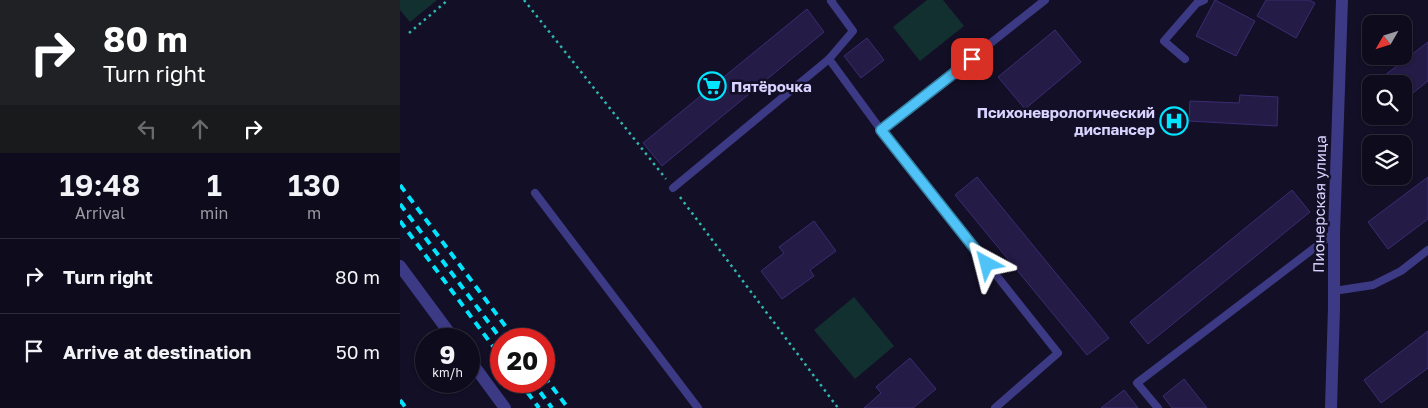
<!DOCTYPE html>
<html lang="en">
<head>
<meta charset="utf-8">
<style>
	:root { --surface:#0e0b1c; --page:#171425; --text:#f1f3f6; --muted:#9b9ba3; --line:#2e2b3b }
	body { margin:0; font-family:"Golos Text",sans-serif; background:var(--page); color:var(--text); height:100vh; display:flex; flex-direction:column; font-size:19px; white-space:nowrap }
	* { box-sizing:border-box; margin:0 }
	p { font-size:16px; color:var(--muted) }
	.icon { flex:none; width:28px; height:28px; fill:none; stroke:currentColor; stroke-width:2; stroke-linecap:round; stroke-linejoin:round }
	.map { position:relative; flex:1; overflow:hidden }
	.panel { display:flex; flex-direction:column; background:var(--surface); width:400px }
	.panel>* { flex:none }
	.banner { background:#202124; color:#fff; overflow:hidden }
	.needle { width:32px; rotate:231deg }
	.buttons { position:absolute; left:962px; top:15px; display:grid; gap:10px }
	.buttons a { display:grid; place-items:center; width:50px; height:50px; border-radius:10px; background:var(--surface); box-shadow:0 1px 4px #0004,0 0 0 1px var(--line); font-size:25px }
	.speed { position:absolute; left:15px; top:328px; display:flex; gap:10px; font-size:25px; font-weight:700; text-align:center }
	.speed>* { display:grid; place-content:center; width:65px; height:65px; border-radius:50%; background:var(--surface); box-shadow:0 1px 4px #0004,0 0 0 1px var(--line); line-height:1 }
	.speed small { font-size:12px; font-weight:400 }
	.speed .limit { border:8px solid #d22; background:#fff; color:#111 }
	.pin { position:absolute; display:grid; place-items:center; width:42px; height:42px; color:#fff; margin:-21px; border-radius:10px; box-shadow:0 2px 8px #0006 }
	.me { position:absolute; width:55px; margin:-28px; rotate:322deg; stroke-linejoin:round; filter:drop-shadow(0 0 4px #0008) }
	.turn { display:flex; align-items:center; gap:18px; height:105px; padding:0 20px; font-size:22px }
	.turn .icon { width:65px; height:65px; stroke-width:2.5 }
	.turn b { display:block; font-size:35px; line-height:42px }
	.lanes { display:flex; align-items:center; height:48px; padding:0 20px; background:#0003; justify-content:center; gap:25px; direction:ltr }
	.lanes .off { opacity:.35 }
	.eta { display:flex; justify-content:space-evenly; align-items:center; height:85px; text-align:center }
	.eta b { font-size:30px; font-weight:600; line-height:35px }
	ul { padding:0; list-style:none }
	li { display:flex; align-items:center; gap:15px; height:75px; padding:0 20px; border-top:1px solid var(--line) }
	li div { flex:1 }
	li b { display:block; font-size:19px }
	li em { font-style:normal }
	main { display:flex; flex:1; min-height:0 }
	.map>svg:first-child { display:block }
	.green { fill:#12302f }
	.building { fill:#241b47; stroke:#3b2d73 }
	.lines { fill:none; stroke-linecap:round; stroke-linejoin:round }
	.path { stroke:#2fb8b0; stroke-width:2.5; stroke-dasharray:2.5 4; stroke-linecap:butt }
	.service { stroke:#3d3a85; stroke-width:8 }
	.minor { stroke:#3d3a85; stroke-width:12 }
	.tertiary { stroke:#3d3a85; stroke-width:12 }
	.rail { stroke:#00e5ff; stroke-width:4; stroke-dasharray:8 6; stroke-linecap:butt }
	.route-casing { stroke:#337fa1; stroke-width:12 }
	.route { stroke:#4fc3f7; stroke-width:9 }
	.labels { text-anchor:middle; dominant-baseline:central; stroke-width:5; stroke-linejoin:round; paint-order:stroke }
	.poi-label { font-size:15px; font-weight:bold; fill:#d9d4ff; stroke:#130f26; text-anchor:start }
	.street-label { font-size:15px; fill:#d9d4ff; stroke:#130f26 }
</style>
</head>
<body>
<main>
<section class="panel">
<div class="banner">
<div class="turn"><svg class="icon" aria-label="right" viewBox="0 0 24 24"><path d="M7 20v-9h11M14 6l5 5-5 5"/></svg><div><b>80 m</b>Turn right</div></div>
<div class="lanes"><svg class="icon off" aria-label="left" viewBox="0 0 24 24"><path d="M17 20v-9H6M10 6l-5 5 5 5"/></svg><svg class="icon off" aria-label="ahead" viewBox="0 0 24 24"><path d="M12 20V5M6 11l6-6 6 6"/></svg><svg class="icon" aria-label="right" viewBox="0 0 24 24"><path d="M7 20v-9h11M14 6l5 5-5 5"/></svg></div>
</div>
<div class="eta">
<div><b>19:48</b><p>Arrival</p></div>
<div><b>1</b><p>min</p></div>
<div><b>130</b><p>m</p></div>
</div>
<ul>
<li><svg class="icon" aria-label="right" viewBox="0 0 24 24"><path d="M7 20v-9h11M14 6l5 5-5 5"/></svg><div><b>Turn right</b></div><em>80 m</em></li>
<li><svg class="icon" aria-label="arrive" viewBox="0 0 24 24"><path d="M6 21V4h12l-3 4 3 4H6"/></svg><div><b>Arrive at destination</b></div><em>50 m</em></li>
</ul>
</section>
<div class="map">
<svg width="1028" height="408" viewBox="0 0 1028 408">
	<rect width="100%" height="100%" fill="#130f26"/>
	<g class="green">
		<polygon points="0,0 37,0 10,22 0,10"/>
		<polygon points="527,0 543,0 564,26 520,61 493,27"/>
		<polygon points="454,297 494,346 455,379 414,330"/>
	</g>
	<g class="building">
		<polygon points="815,0 855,21 836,56 796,36"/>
		<polygon points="866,0 909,0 915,3 896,38 857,16"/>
		<polygon points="407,9 424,32 262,166 243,143"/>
		<polygon points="655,30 681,62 625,109 598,77"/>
		<polygon points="467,38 484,60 461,78 444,56"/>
		<polygon points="1028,42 1028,81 1004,100 1004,84 977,84 976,82"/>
		<polygon points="840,95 878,97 877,126 789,121 790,101 839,103"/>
		<polygon points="577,177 709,338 687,355 555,195"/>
		<polygon points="1028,177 1028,219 988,249 968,222"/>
		<polygon points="892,190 910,212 748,344 730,322"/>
		<polygon points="414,221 436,251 410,270 414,276 382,299 361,271 384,253 379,247"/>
		<polygon points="1028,331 1028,368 981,403 964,380"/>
		<polygon points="510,358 536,389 513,408 464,408 481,393 476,387"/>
		<polygon points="784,379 807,408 772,408 763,396"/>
		<polygon points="724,390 738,408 701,408"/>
	</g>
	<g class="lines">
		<g class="path">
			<polyline points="124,0 266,179"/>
			<polyline points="9,33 48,0"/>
			<polyline points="280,197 438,408"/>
		</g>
		<g class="service">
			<polyline points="429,59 481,130 645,0"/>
			<polyline points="785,59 764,41 797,3 804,0"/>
			<polyline points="481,130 658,353 595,408"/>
			<polyline points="273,188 429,59 453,31 431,1 432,0"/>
			<polyline points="135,193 298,408"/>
			<polyline points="934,291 973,285 1001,271 1028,250"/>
			<polyline points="758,408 737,383 934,233"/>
		</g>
		<polyline class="minor" points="931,408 934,308 934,233 942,0"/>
		<g class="tertiary">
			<polyline points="0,266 54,339"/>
			<polyline points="69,359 105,408"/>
		</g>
		<g class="rail">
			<polyline points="0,185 115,339"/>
			<polyline points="0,204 101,339"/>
			<polyline points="0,221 101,357"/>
			<polyline points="144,376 168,408"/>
			<polyline points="119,381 139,408"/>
			<polyline points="132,381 152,408"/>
			<polyline points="0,400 6,408"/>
		</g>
	</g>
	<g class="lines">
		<g class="route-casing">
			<polyline id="route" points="572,59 481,130 587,264"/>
		</g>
		<use href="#route" class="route"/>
	</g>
	<defs>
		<g id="supermarket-ring" transform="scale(1.4375)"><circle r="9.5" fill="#130f26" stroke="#00e5ff" stroke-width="1.5"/><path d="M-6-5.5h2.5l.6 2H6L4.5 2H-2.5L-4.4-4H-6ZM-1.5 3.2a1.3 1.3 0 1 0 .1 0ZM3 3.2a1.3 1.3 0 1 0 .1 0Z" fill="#00e5ff"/></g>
		<g id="hospital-ring" transform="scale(1.4375)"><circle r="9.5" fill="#130f26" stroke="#00e5ff" stroke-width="1.5"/><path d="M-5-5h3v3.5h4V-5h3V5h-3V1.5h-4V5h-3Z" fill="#00e5ff"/></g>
	</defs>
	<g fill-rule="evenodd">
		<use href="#supermarket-ring" x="312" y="86"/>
		<use href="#hospital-ring" x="774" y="121"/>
	</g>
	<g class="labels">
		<g class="poi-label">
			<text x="331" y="86">Пятёрочка</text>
			<text x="755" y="112" text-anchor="end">Психоневрологический<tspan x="755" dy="17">диспансер</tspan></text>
		</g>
		<g class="street-label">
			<text transform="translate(919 204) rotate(-89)">Пионерская улица</text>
		</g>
	</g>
</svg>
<div class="buttons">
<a><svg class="needle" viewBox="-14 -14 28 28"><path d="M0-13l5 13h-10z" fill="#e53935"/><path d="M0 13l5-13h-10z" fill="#9b9ba3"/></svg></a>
<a><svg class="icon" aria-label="search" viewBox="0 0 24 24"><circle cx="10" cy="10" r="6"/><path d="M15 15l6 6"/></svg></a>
<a><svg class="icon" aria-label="layers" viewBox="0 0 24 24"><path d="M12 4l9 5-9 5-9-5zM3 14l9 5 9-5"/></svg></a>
</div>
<div class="speed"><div>9<small>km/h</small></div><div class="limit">20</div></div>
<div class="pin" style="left:572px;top:59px;background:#d93025"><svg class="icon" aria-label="arrive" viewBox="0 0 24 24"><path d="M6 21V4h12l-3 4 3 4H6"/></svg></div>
<svg class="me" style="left:587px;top:264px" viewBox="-20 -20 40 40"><path d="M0-17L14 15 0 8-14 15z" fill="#4fc3f7" stroke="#fff" stroke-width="4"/></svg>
</div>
</main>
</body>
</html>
